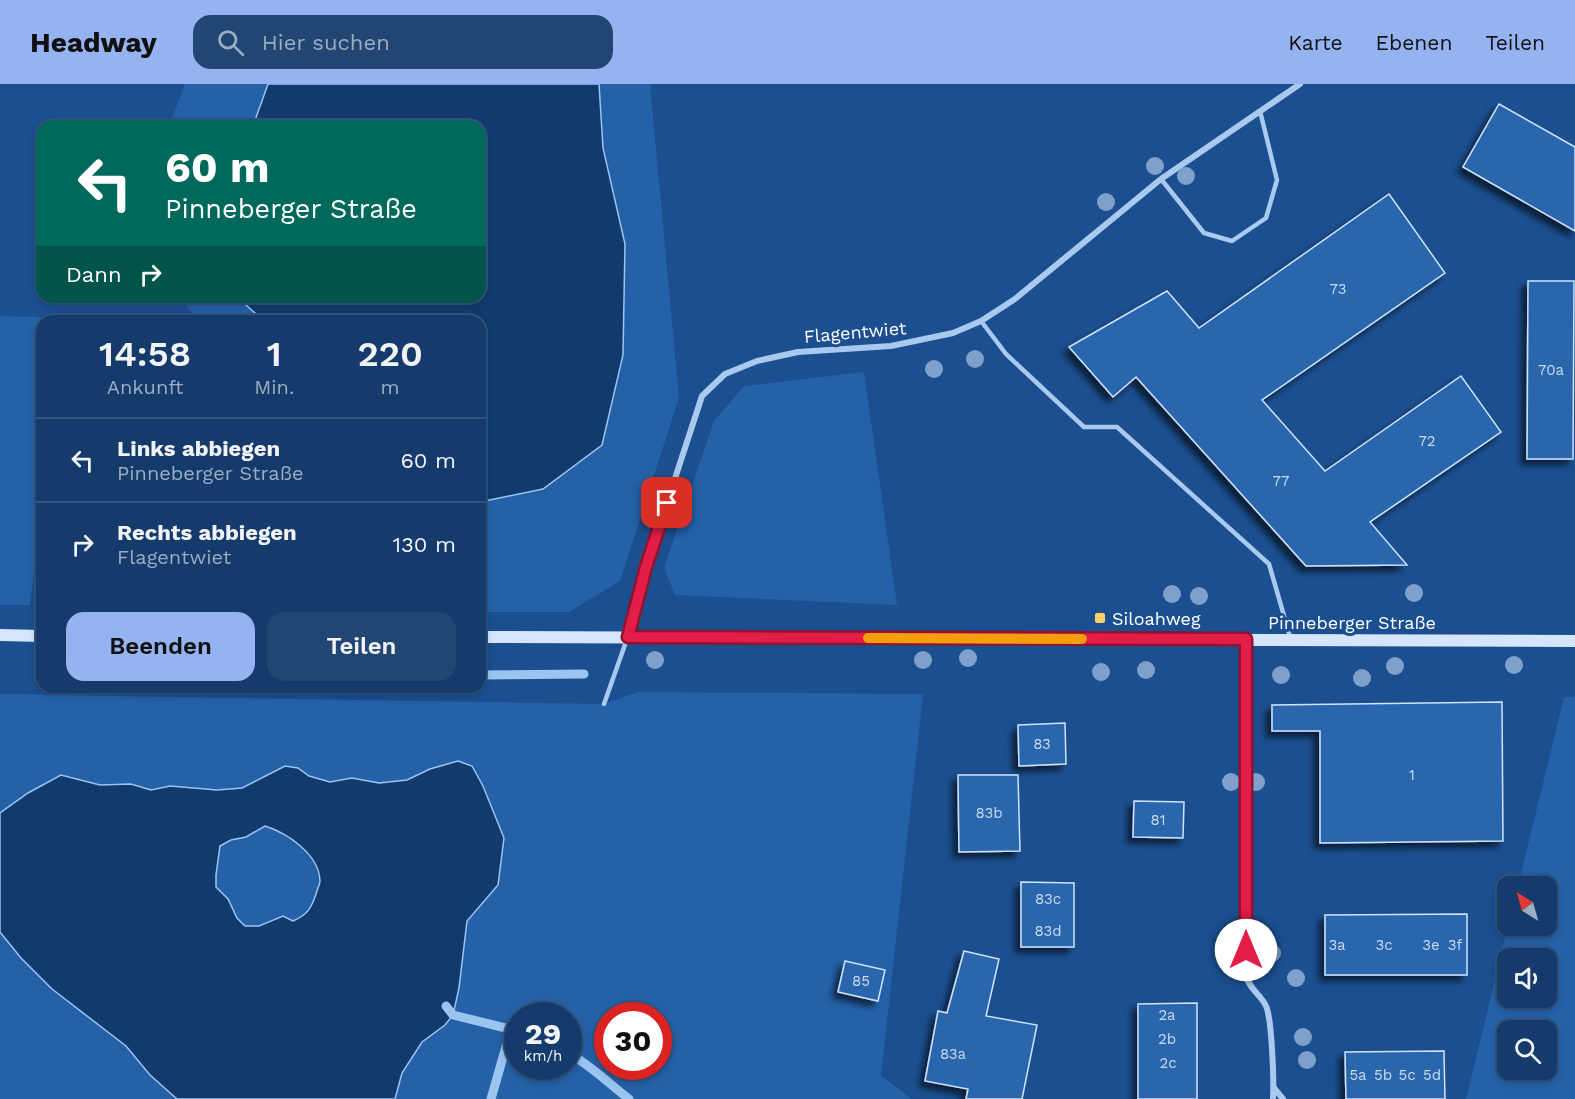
<!DOCTYPE html>
<html lang="de">
<head>
<meta charset="utf-8">
<style>
	:root { --surface:#143b6b; --page:#214673; --text:#f1f3f6; --muted:#9dadc1; --line:#33557e; --accent:#95b2f1 }
	body { margin:0; font-family:"Work Sans",sans-serif; background:var(--page); color:var(--text); height:100vh; display:flex; flex-direction:column; font-size:22px; white-space:nowrap }
	* { box-sizing:border-box; margin:0 }
	p { font-size:20px; color:var(--muted) }
	.icon { flex:none; width:33px; height:33px; fill:none; stroke:currentColor; stroke-width:2; stroke-linecap:round; stroke-linejoin:round }
	.map { position:relative; flex:1; overflow:hidden }
	.sheet { position:absolute; left:36px; top:231px; width:450px; height:378px; display:flex; flex-direction:column; background:var(--surface); border-radius:18px; box-shadow:0 3px 9px #0003,0 0 0 2px var(--line) }
	.sheet>* { flex:none }
	.top-card { position:absolute; left:36px; top:36px; width:450px; height:183px; border-radius:18px; box-shadow:0 3px 9px #0003,0 0 0 2px var(--line); background:#00695c; color:#fff; overflow:hidden }
	.needle { width:39px; rotate:323deg }
	.tools { position:absolute; left:1497px; top:792px; display:grid; gap:12px }
	.tools a { display:grid; place-items:center; width:60px; height:60px; border-radius:12px; background:var(--surface); box-shadow:0 3px 9px #0003,0 0 0 2px var(--line); font-size:30px }
	.speed { position:absolute; left:504px; top:918px; display:flex; gap:12px; font-size:30px; font-weight:700; text-align:center }
	.speed>* { display:grid; place-content:center; width:78px; height:78px; border-radius:50%; background:var(--surface); box-shadow:0 3px 9px #0003,0 0 0 2px var(--line); line-height:1 }
	.speed small { font-size:15px; font-weight:400 }
	.speed .limit { border:9px solid #d22; background:#fff; color:#111 }
	.pin { position:absolute; display:grid; place-items:center; width:51px; height:51px; color:#fff; margin:-26px; border-radius:12px; box-shadow:0 3px 9px #0006 }
	.me { position:absolute; width:66px; margin:-33px; rotate:0deg; stroke-linejoin:round; filter:drop-shadow(0 0 4px #0008) }
	.turn { display:flex; align-items:center; gap:21px; height:126px; padding:0 30px; font-size:27px }
	.turn .icon { width:78px; height:78px; stroke-width:2.5 }
	.turn b { display:block; font-size:42px; line-height:51px }
	.then { display:flex; align-items:center; height:57px; padding:0 30px; background:#0003; gap:12px; font-size:22px }
	.eta { display:flex; justify-content:space-evenly; align-items:center; height:102px; text-align:center }
	.eta b { font-size:36px; font-weight:600; line-height:42px }
	.cta { display:flex; gap:12px; margin-top:auto; padding:12px 30px }
	.cta a { flex:1; height:69px; border-radius:18px; background:var(--accent); color:#111; font-size:24px; font-weight:600; line-height:69px; text-align:center }
	.cta a+a { background:var(--page); color:var(--text) }
	ul { padding:0; list-style:none }
	li { display:flex; align-items:center; gap:18px; height:84px; padding:0 30px; border-top:2px solid var(--line) }
	li div { flex:1 }
	li b { display:block; font-size:22px }
	li em { font-style:normal }
	header { display:flex; align-items:center; gap:36px; box-sizing:border-box; height:84px; padding:0 30px; background:var(--accent); color:#111 }
	header strong { font-size:28px }
	nav { display:flex; gap:33px; margin-inline-start:auto; font-size:21px }
	.search { width:420px; height:54px; background:var(--page); display:flex; align-items:center; gap:15px; box-sizing:border-box; padding:0 21px; border-radius:18px; color:var(--muted); font-size:22px }
	.map>svg:first-child { display:block }
	.green { fill:#2461a8; fill-rule:evenodd }
	.water { fill:#123a6d; stroke:#9cc4f0; stroke-width:1.5; fill-rule:evenodd }
	.lines { fill:none; stroke-linecap:round; stroke-linejoin:round }
	.stream { stroke:#9cc4f0; stroke-width:9 }
	.building { fill:#2a66ad; stroke:#cfe3fa; stroke-width:1.5; filter:url(#shadow) }
	.service { stroke:#a9c9ee; stroke-width:4.5 }
	.minor { stroke:#a9c9ee; stroke-width:6 }
	.secondary { stroke:#d6e6fa; stroke-width:12 }
	.tree { fill:#7ea0ca }
	.route-casing { stroke:#92132f; stroke-width:15 }
	.route { stroke:#e11d48; stroke-width:10 }
	.slow { stroke:#f59e0b; stroke-width:10 }
	.poi-dot { fill:#ffd166; stroke:#1b4f8f; stroke-width:2 }
	.labels { text-anchor:middle; dominant-baseline:central; stroke-width:6; stroke-linejoin:round; paint-order:stroke }
	.number-label { font-size:15px; fill:#cad9ea }
	.street-label { font-size:18px; fill:#fff; stroke:#1b4f8f }
	.poi-label { font-size:18px; fill:#fff; stroke:#1b4f8f; text-anchor:start }
</style>
</head>
<body>
<header>
<strong>Headway</strong>
<div class="search"><svg class="icon" aria-label="search" viewBox="0 0 24 24"><circle cx="10" cy="10" r="6"/><path d="M15 15l6 6"/></svg>Hier suchen</div>
<nav><a>Karte</a><a>Ebenen</a><a>Teilen</a></nav>
</header>
<div class="map">
<svg width="1575" height="1015" viewBox="0 0 1575 1015">
	<defs>
		<filter id="shadow"><feDropShadow dx="-5.5" dy="5.5" stdDeviation="3" flood-color="#0009"/></filter>
	</defs>
	<rect width="100%" height="100%" fill="#1b4f8f"/>
	<g class="green">
		<polygon points="185,0 268,0 253,42 169,42"/>
		<polygon points="599,0 650,0 679,314 620,497 569,528 480,528 480,418 543,405 625,160 603,64"/>
		<polygon points="179,213 237,213 264,237 199,237"/>
		<polygon points="0,232 65,234 64,237 42,237 42,424 30,521 0,521"/>
		<polygon points="864,288 897,521 675,511 664,484 714,337 744,302"/>
		<path d="M638,608L923,610L881,992L912,1015H395L402,989L422,958L445,941L459,904L467,837L498,800L504,754L483,702L472,682L458,677L430,685L407,696L379,699L352,694L330,698L309,692L298,684L285,682L241,704L217,706L170,702L151,706L131,700L100,701L61,691L28,709L0,729V610L604,620ZM518,932H568V982H518ZM608,932H658V982H608Z"/>
		<path d="M1564,613H1575V1015H1466L1508,842H1546V802H1518ZM1508,874H1546V914H1508ZM1508,946H1546V986H1508Z"/>
		<polygon points="265,742 276,746 304,766 314,779 320,797 311,827 301,833 293,837 272,835 259,842 245,842 237,834 228,815 216,803 216,791 220,762 231,756 246,753"/>
		<polygon points="0,848 21,874 52,905 126,962 150,991 177,1015 0,1015"/>
	</g>
	<g class="water">
		<polygon points="268,0 599,0 603,64 625,160 623,271 602,361 543,405 480,418 480,237 264,237 237,213 480,213 480,42 253,42"/>
		<path d="M458,677L472,682L483,702L504,754L498,801L467,837L459,904L453,931L445,941L422,958L402,989L395,1015H177L150,991L126,962L52,905L21,874L0,848V729L28,709L61,691L100,701L131,700L151,706L170,702L217,706L242,704L285,682L298,684L309,692L330,698L352,694L379,699L407,696L430,685ZM265,742C287,749 319,770 320,797C320,800 317,806 316,810C311,825 307,831 293,837L283,832L259,842H245L237,834L228,815L216,803V791L220,762L231,756L246,753Z"/>
	</g>
	<g class="lines">
		<g class="stream">
			<polyline points="480,591 584,590"/>
			<polyline points="446,922 453,931 518,947"/>
			<path d="M568,969C591,981 609,1000 629,1015"/>
			<polyline points="491,1015 511,945"/>
		</g>
	</g>
	<g class="building">
		<polygon points="1499,20 1575,63 1575,147 1463,83"/>
		<polygon points="1389,110 1445,189 1262,316 1325,387 1461,292 1501,348 1370,438 1407,481 1306,482 1136,293 1113,313 1069,263 1167,207 1199,244"/>
		<polygon points="1528,197 1574,197 1573,375 1527,375"/>
		<polygon points="1502,618 1503,757 1320,759 1320,647 1272,647 1272,621"/>
		<polygon points="1065,639 1066,680 1019,682 1018,641"/>
		<polygon points="958,691 1018,691 1020,767 959,768"/>
		<polygon points="1134,717 1184,718 1183,754 1133,753"/>
		<polygon points="1021,798 1074,799 1074,863 1021,863"/>
		<polygon points="1467,830 1467,891 1325,891 1325,831"/>
		<polygon points="964,867 999,875 986,932 1037,941 1022,1015 966,1015 968,1005 925,997 938,927 947,929"/>
		<polygon points="845,877 885,886 878,917 838,908"/>
		<polygon points="1197,919 1197,1015 1138,1015 1138,920"/>
		<polygon points="1444,967 1445,1015 1346,1015 1345,968"/>
	</g>
	<g class="lines">
		<g class="service">
			<polyline points="1161,95 1204,149 1232,157 1266,134 1277,96 1260,27"/>
			<polyline points="981,237 1006,270 1084,343 1117,343 1269,480 1291,556"/>
			<polyline points="604,620 627,555"/>
		</g>
		<g class="minor">
			<polyline points="628,553 646,483 702,312 725,290 757,277 798,268 891,262 953,249 981,237 1015,215 1161,95 1300,0"/>
			<path d="M1246,556V891C1249,905 1260,910 1266,922C1272,935 1274,998 1273,1015"/>
			<polyline points="1274,1004 1283,1015"/>
		</g>
		<g class="secondary">
			<polyline points="0,551 42,552"/>
			<polyline points="480,553 1575,557"/>
		</g>
	</g>
	<g class="tree">
		<circle cx="1155" cy="82" r="9"/>
		<circle cx="1186" cy="92" r="9"/>
		<circle cx="1106" cy="118" r="9"/>
		<circle cx="975" cy="275" r="9"/>
		<circle cx="934" cy="285" r="9"/>
		<circle cx="1414" cy="509" r="9"/>
		<circle cx="1172" cy="510" r="9"/>
		<circle cx="1199" cy="512" r="9"/>
		<circle cx="968" cy="574" r="9"/>
		<circle cx="655" cy="576" r="9"/>
		<circle cx="923" cy="576" r="9"/>
		<circle cx="1514" cy="581" r="9"/>
		<circle cx="1395" cy="582" r="9"/>
		<circle cx="1146" cy="586" r="9"/>
		<circle cx="1101" cy="588" r="9"/>
		<circle cx="1281" cy="591" r="9"/>
		<circle cx="1362" cy="594" r="9"/>
		<circle cx="1231" cy="698" r="9"/>
		<circle cx="1256" cy="698" r="9"/>
		<circle cx="1272" cy="869" r="9"/>
		<circle cx="1296" cy="894" r="9"/>
		<circle cx="1303" cy="953" r="9"/>
		<circle cx="1307" cy="976" r="9"/>
	</g>
	<g class="lines">
		<g class="route-casing">
			<polyline id="route" points="667,419 646,483 628,553 1246,555 1246,866"/>
		</g>
		<use href="#route" class="route"/>
		<polyline class="slow" points="868,554 1082,555"/>
	</g>
	<rect class="poi-dot" x="1094" y="528" width="12" height="12" rx="3"/>
	<g class="labels">
		<g class="number-label">
			<text x="1338" y="205">73</text>
			<text x="1551" y="286">70a</text>
			<text x="1427" y="357">72</text>
			<text x="1281" y="397">77</text>
			<text x="1042" y="660">83</text>
			<text x="1412" y="691">1</text>
			<text x="989" y="729">83b</text>
			<text x="1158" y="736">81</text>
			<text x="1048" y="815">83c</text>
			<text x="1048" y="847">83d</text>
			<text x="1337" y="861">3a</text>
			<text x="1384" y="861">3c</text>
			<text x="1431" y="861">3e</text>
			<text x="1455" y="861">3f</text>
			<text x="861" y="897">85</text>
			<text x="1167" y="931">2a</text>
			<text x="1167" y="955">2b</text>
			<text x="953" y="970">83a</text>
			<text x="1168" y="979">2c</text>
			<text x="1358" y="991">5a</text>
			<text x="1383" y="991">5b</text>
			<text x="1407" y="991">5c</text>
			<text x="1432" y="991">5d</text>
		</g>
		<g class="street-label">
			<text transform="translate(855 248) rotate(-5)">Flagentwiet</text>
			<text x="1352" y="538">Pinneberger Straße</text>
		</g>
		<g class="poi-label">
			<text x="1112" y="534">Siloahweg</text>
		</g>
	</g>
</svg>
<div class="tools">
<a><svg class="needle" viewBox="-14 -14 28 28"><path d="M0-13l5 13h-10z" fill="#e53935"/><path d="M0 13l5-13h-10z" fill="#9dadc1"/></svg></a>
<a><svg class="icon" aria-label="sound" viewBox="0 0 24 24"><path d="M4 9h4l5-4v14l-5-4H4zM17 9q2 3 0 6"/></svg></a>
<a><svg class="icon" aria-label="search" viewBox="0 0 24 24"><circle cx="10" cy="10" r="6"/><path d="M15 15l6 6"/></svg></a>
</div>
<div class="speed"><div>29<small>km/h</small></div><div class="limit">30</div></div>
<div class="pin" style="left:667px;top:419px;background:#d93025"><svg class="icon" aria-label="arrive" viewBox="0 0 24 24"><path d="M6 21V4h12l-3 4 3 4H6"/></svg></div>
<svg class="me" style="left:1246px;top:866px" viewBox="-20 -20 40 40"><circle r="19" fill="#fff"/><path d="M0-13L10 11 0 6-10 11z" fill="#e11d48"/></svg>
<div class="top-card">
<div class="turn"><svg class="icon" aria-label="left" viewBox="0 0 24 24"><path d="M17 20v-9H6M10 6l-5 5 5 5"/></svg><div><b>60 m</b>Pinneberger Straße</div></div>
<div class="then">Dann<svg class="icon" aria-label="right" viewBox="0 0 24 24"><path d="M7 20v-9h11M14 6l5 5-5 5"/></svg></div>
</div>
<section class="sheet">
<div class="eta">
<div><b>14:58</b><p>Ankunft</p></div>
<div><b>1</b><p>Min.</p></div>
<div><b>220</b><p>m</p></div>
</div>
<ul>
<li><svg class="icon" aria-label="left" viewBox="0 0 24 24"><path d="M17 20v-9H6M10 6l-5 5 5 5"/></svg><div><b>Links abbiegen</b><p>Pinneberger Straße</p></div><em>60 m</em></li>
<li><svg class="icon" aria-label="right" viewBox="0 0 24 24"><path d="M7 20v-9h11M14 6l5 5-5 5"/></svg><div><b>Rechts abbiegen</b><p>Flagentwiet</p></div><em>130 m</em></li>
</ul>
<div class="cta"><a>Beenden</a><a>Teilen</a></div>
</section>
</div>
</body>
</html>
